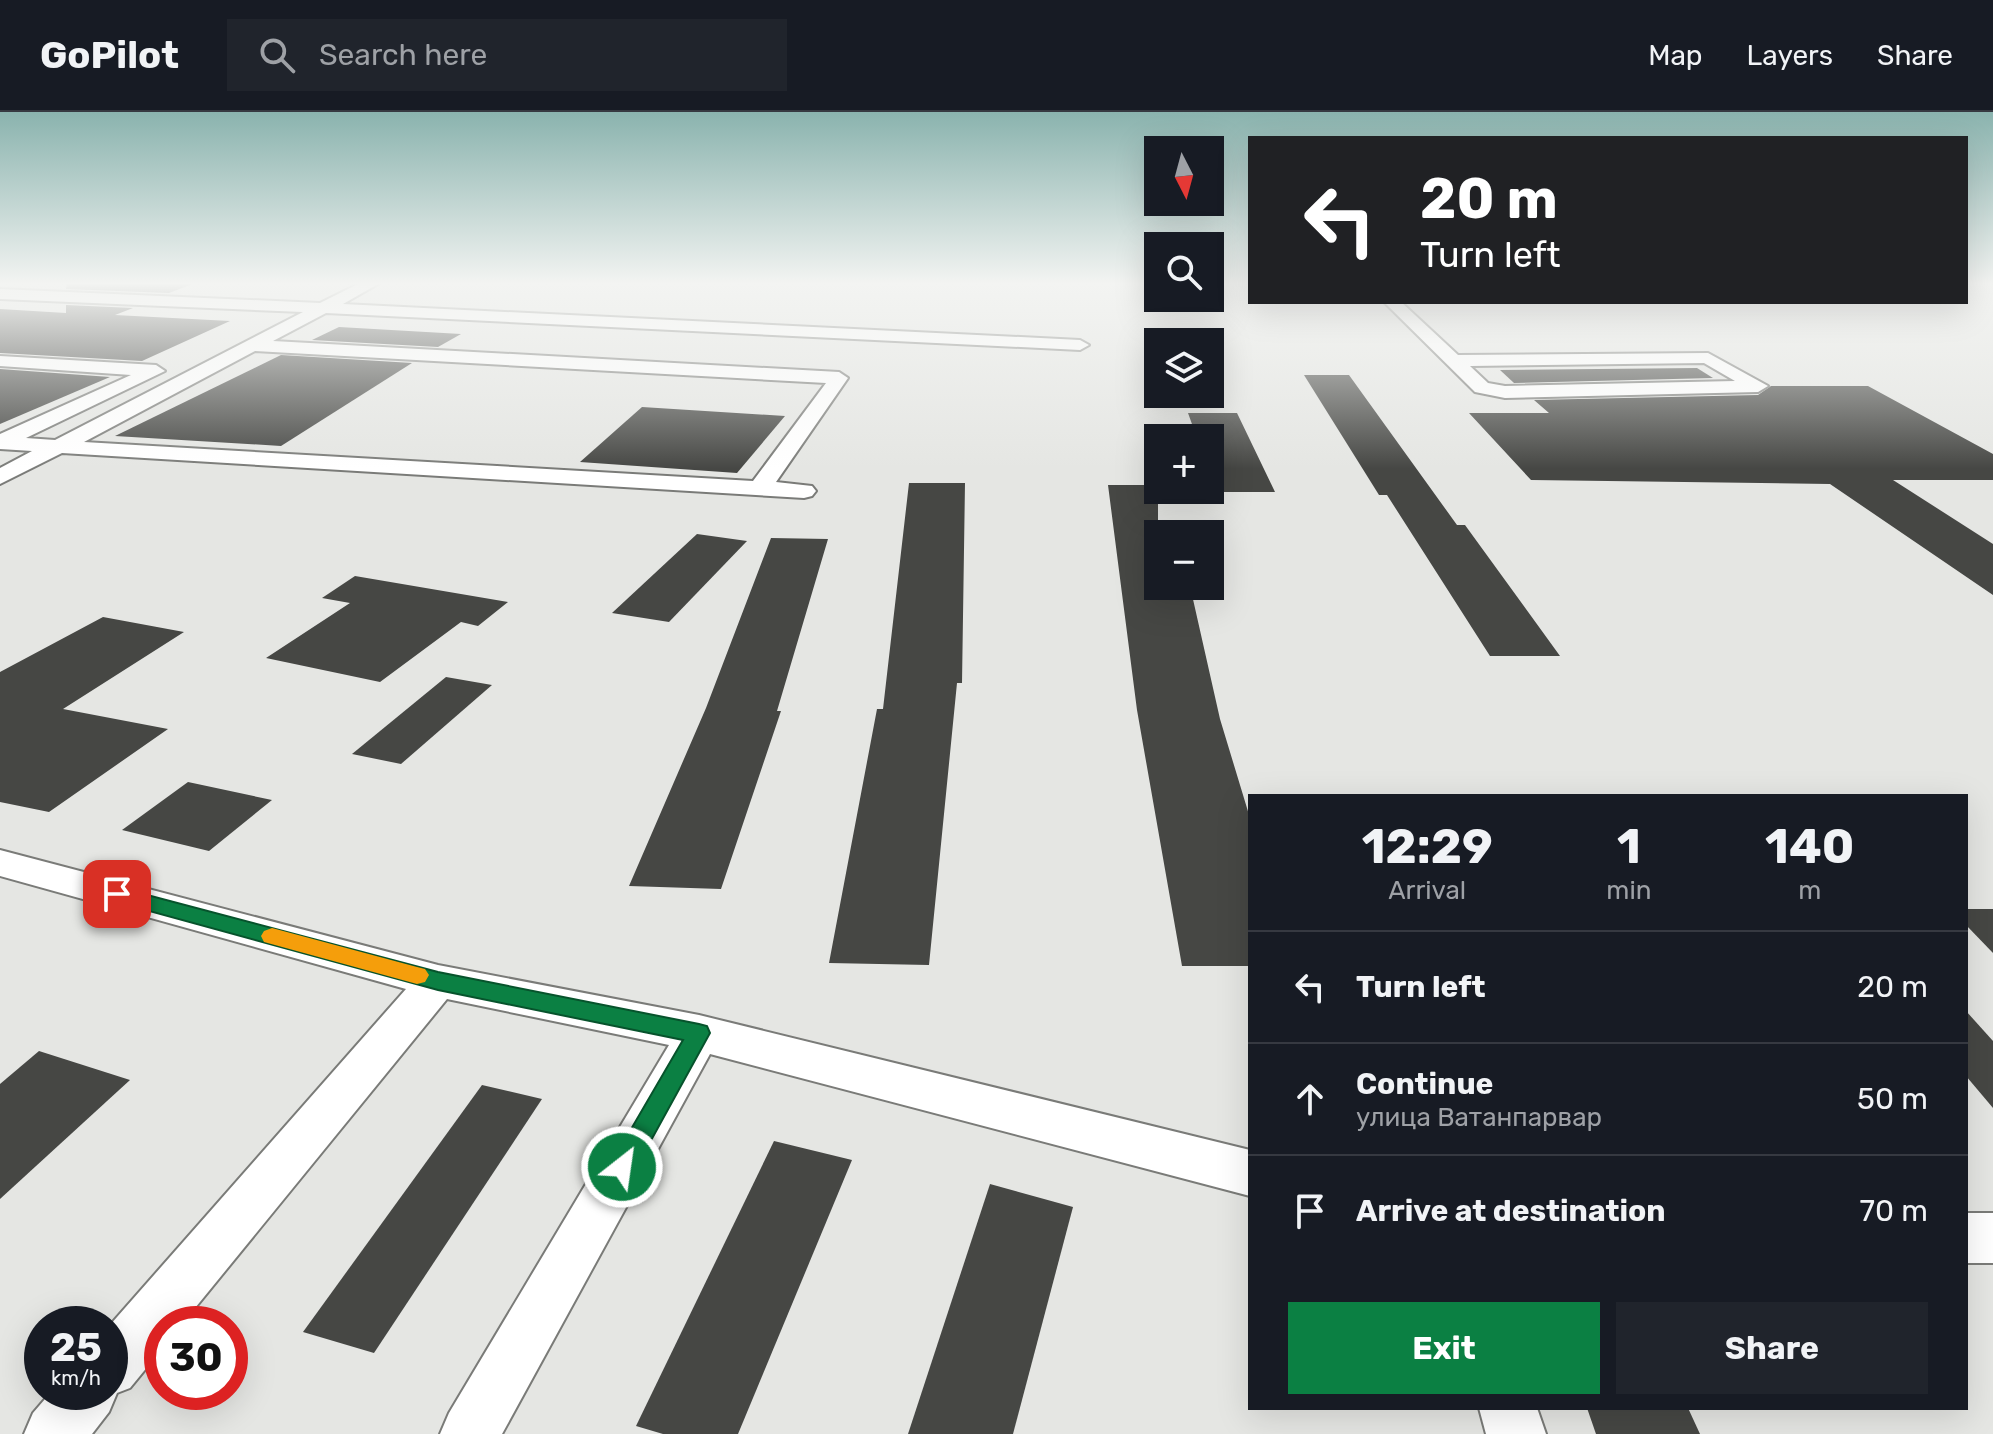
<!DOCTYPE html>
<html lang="en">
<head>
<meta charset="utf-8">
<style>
	:root { --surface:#171b24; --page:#20242c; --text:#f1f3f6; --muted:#9ea1a6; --line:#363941; --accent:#0b8043 }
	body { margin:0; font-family:Rubik,sans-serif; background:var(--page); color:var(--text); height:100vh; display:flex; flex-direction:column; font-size:30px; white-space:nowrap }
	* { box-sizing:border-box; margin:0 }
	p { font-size:26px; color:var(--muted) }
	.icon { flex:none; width:44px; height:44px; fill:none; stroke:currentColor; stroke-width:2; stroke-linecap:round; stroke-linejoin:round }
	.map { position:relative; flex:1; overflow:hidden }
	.panel { position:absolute; left:1248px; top:682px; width:720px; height:616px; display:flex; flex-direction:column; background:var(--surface); border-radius:0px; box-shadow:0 8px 32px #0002 }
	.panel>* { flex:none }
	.hud { position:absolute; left:1248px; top:24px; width:720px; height:168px; border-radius:0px; box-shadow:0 8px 32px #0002; background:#202124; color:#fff; overflow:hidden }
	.needle { width:52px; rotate:174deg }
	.tools { position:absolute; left:1144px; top:24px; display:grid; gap:16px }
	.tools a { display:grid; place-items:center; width:80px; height:80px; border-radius:0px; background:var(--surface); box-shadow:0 8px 32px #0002; font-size:40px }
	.speed { position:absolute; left:24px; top:1194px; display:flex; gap:16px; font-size:40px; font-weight:700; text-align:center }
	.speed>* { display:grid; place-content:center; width:104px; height:104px; border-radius:50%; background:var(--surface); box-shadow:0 8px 32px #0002; line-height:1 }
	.speed small { font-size:20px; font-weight:400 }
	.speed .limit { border:12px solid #d22; background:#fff; color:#111 }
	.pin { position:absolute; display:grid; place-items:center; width:68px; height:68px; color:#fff; margin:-34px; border-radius:16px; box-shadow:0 4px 12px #0006 }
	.me { position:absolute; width:88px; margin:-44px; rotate:30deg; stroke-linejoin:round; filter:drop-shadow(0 0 6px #0008) }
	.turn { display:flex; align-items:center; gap:28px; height:168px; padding:0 40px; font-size:36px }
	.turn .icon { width:104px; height:104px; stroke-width:2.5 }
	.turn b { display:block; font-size:56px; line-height:68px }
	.eta { display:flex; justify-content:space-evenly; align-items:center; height:136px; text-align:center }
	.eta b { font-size:48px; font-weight:700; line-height:56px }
	.primary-button { display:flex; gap:16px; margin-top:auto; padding:16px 40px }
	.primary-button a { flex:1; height:92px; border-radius:0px; background:var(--accent); color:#fff; font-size:32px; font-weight:700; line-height:92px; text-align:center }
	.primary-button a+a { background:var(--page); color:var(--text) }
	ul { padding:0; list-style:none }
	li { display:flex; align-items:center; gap:24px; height:112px; padding:0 40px; border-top:2px solid var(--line) }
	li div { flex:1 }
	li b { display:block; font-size:30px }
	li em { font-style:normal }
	header { display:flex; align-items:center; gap:48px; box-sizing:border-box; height:112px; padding:0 40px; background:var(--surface); border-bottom:2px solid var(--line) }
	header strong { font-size:38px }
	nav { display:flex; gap:44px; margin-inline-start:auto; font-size:28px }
	.search { width:560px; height:72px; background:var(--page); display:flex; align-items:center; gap:20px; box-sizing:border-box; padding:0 28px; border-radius:0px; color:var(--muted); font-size:30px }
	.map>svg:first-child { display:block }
	.building { fill:#464744 }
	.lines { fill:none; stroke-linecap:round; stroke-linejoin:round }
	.minor-casing { stroke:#7a7b78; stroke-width:4 }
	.minor { fill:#fff; fill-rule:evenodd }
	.route { fill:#0b8043; stroke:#07532c; stroke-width:2 }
	.slow { fill:#f59e0b }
</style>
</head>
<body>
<header>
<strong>GoPilot</strong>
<div class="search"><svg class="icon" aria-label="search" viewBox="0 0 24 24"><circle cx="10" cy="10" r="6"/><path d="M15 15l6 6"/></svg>Search here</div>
<nav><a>Map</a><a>Layers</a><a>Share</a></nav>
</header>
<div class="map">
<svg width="1993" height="1322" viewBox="0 0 1993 1322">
	<rect width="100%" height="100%" fill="#e5e6e3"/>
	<g class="building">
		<polygon points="67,172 190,172 190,173 169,181 66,177"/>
		<polygon points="66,193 133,196 115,203 230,209 142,249 0,241 0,197 66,201"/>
		<polygon points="339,215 461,222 438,235 312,228"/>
		<polygon points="281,243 412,251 281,334 115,324"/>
		<polygon points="1697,256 1713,266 1514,271 1500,258"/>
		<polygon points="0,257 110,265 0,312"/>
		<polygon points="1304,263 1349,263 1457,413 1465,413 1560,544 1490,544 1387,383 1379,383"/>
		<polygon points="1771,274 1868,274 1993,342 1993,368 1893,368 1993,432 1993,483 1830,372 1531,368 1469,301 1549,301 1534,288 1758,283"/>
		<polygon points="642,295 785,304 737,361 580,350"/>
		<polygon points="1188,301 1237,301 1275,380 1218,380 1210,359 1210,326 1197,326"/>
		<polygon points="909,371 965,371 962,571 957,571 929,853 829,851 877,597 883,597"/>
		<polygon points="1108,373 1158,373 1158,474 1190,474 1220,607 1250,706 1250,854 1182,854 1137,598"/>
		<polygon points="697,422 747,429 669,510 612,501"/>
		<polygon points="771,426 828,427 777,599 781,599 721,777 629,774 706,596"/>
		<polygon points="355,464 508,490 478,514 461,510 380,570 266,546 350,491 322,486"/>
		<polygon points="103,505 184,520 63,597 168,617 49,700 0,690 0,560"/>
		<polygon points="446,565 492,573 401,652 352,642"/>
		<polygon points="188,670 272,688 209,739 122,718"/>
		<polygon points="1966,797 1993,797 1993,841 1966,813"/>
		<polygon points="1966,899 1993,929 1993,996 1966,964"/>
		<polygon points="39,939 130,968 0,1087 0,972"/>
		<polygon points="482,973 542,987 374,1241 303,1220"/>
		<polygon points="774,1029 852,1048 738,1322 663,1322 636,1314"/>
		<polygon points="990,1072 1073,1095 1013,1322 908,1322"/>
		<polygon points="1587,1296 1688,1296 1700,1322 1596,1322"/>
	</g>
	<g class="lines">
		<g class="minor-casing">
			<g id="minor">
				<path d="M358,172H378L343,192L1080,228L1089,233L1080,238L326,201L273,229L839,260L848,266L776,370L812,374L816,379L812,384L804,386L62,341L0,372V356L32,339L0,337V322L131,263L0,254V244L156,253L165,259L26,326L55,328L303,200L0,187V177L320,191ZM255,239L826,271L753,369L84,330Z"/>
				<path d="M1384,190H1401L1458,243L1708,241L1768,274L1758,280L1505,286L1475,280ZM1704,251L1735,269L1505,274L1488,271L1470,254Z"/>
				<polygon points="0,738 438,853 699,903 1250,1038 1250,1084 710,942 502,1322 440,1322 449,1301 669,933 447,887 182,1212 162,1212 162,1237 130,1276 117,1281 109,1300 92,1322 24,1322 33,1301 51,1280 110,1280 110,1213 406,877 0,764"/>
				<rect x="1966" y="1101" width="27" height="50"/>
				<polygon points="1479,1296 1537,1296 1546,1322 1486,1322"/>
			</g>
		</g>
		<use href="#minor" class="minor"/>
	</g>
	<linearGradient id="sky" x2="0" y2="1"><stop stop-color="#8ab3ae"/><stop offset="0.48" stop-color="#f3f4f2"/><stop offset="1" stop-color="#f3f4f2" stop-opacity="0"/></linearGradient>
	<rect width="1993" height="357" fill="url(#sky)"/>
	<polygon class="route" points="117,775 438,860 699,912 707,914 710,921 632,1063 622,1067 613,1063 609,1055 683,928 438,878 109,788 106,782 109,777"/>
	<polygon class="slow" points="272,816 417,855 425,857 429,863 425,870 417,872 264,830 261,824 264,819"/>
</svg>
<div class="tools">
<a><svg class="needle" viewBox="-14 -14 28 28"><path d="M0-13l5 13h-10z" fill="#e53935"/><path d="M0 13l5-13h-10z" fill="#9ea1a6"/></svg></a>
<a><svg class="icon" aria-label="search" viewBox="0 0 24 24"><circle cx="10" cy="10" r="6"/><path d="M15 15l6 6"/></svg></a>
<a><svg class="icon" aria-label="layers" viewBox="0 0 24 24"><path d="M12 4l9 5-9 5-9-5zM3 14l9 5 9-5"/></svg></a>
<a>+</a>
<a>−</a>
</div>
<div class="speed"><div>25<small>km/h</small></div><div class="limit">30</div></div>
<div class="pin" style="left:117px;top:782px;background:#d93025"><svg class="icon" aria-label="arrive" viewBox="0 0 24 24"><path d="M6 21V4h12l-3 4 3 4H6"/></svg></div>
<svg class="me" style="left:622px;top:1055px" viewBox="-20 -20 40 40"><circle r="17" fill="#0b8043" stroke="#fff" stroke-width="3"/><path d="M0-11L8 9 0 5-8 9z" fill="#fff"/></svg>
<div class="hud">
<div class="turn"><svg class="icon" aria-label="left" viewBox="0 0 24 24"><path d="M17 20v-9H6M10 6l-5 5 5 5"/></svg><div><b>20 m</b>Turn left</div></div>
</div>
<section class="panel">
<div class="eta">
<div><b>12:29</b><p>Arrival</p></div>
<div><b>1</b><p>min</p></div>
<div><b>140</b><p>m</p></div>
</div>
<ul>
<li><svg class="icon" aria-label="left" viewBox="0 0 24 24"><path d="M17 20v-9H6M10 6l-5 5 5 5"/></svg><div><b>Turn left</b></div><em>20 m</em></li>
<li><svg class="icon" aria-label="ahead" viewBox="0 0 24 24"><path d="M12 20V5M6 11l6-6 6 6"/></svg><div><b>Continue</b><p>улица Ватанпарвар</p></div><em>50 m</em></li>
<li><svg class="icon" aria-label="arrive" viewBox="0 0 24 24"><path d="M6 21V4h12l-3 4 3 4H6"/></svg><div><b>Arrive at destination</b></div><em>70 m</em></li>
</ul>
<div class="primary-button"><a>Exit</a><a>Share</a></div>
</section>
</div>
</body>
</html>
